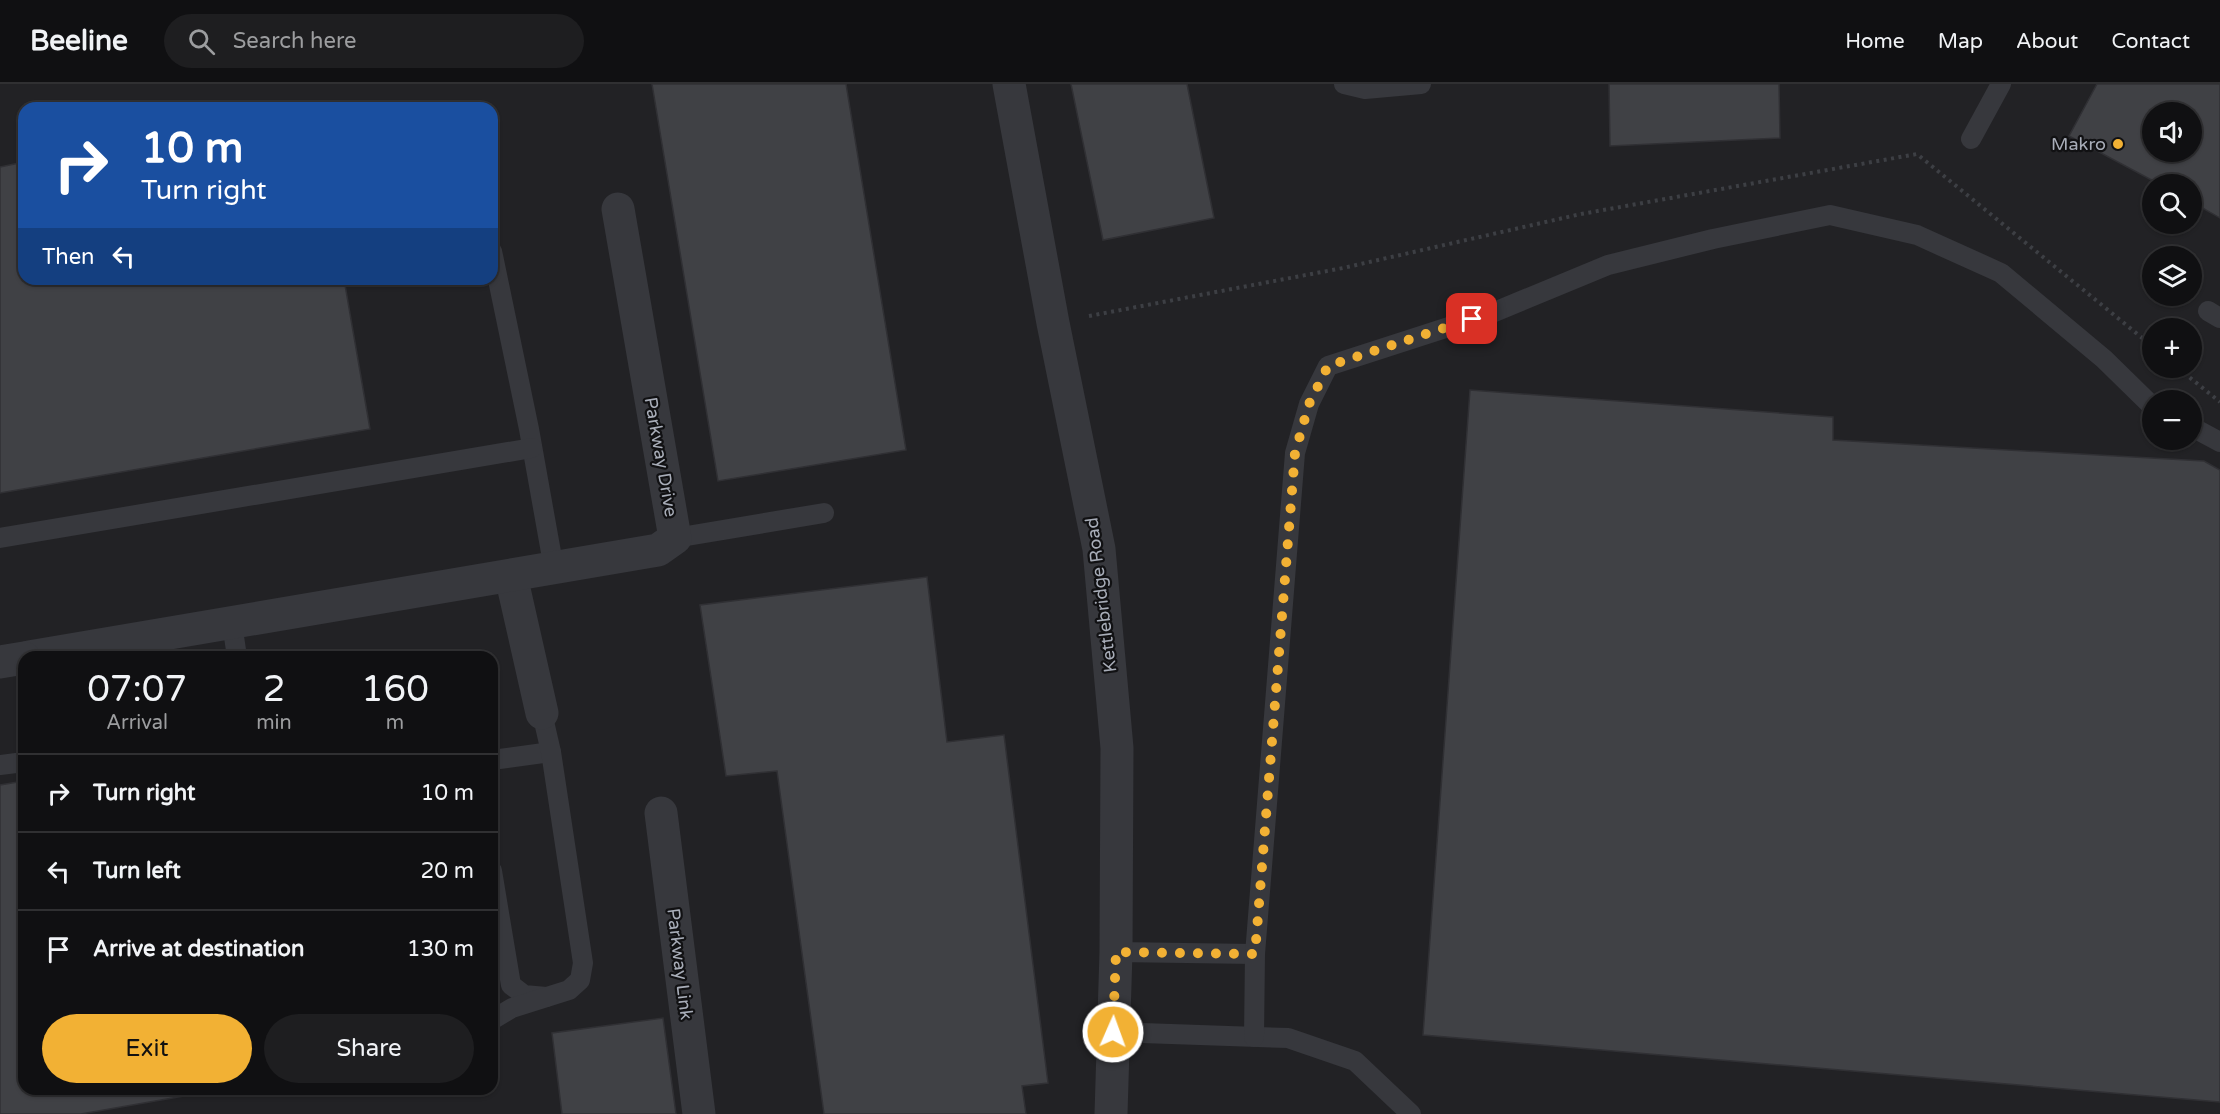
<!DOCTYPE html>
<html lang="en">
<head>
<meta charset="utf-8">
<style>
	:root { --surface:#101012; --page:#1e1e20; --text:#f1f3f6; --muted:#9c9d9f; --line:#303032; --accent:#f2b134 }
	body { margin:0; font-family:"Varela Round",sans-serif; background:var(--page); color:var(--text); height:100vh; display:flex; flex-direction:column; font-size:22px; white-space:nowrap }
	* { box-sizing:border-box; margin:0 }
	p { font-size:20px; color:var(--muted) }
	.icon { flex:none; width:33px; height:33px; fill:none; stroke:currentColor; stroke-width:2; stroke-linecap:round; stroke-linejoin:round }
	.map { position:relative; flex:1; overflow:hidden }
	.panel { position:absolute; left:18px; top:567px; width:480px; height:444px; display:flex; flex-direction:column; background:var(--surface); border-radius:18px; box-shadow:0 2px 4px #0004,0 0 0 2px var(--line) }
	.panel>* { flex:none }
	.guide { position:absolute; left:18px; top:18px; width:480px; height:183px; border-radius:18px; box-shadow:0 2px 4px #0004,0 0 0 2px var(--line); background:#1a4fa0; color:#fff; overflow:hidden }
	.tools { position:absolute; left:2142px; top:18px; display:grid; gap:12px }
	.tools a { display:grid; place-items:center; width:60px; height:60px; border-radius:50%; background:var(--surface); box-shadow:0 2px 4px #0004,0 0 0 2px var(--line); font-size:30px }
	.pin { position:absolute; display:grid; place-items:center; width:51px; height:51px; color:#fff; margin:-26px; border-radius:12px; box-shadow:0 3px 9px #0006 }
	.me { position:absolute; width:66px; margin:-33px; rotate:2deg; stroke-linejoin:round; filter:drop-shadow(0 0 4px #0008) }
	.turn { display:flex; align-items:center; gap:21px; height:126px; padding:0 24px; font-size:27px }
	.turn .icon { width:78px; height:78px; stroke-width:2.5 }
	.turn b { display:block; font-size:42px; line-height:51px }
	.then { display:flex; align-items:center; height:57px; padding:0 24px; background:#0003; gap:12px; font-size:22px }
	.eta { display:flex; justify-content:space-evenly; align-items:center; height:102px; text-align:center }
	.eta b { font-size:36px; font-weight:600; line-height:42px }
	.primary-button { display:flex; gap:12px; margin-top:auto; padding:12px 24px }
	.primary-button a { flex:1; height:69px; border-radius:36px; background:var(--accent); color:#111; font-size:24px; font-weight:600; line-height:69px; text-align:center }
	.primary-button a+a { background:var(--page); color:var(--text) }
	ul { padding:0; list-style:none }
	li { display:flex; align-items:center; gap:18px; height:78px; padding:0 24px; border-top:2px solid var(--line) }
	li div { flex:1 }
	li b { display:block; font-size:22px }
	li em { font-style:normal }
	header { display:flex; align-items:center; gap:36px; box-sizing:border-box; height:84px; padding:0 30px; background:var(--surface); border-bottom:2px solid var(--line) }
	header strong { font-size:28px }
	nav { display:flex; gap:33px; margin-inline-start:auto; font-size:21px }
	.search { width:420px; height:54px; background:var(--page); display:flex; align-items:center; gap:15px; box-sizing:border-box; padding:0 21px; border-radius:33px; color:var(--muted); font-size:22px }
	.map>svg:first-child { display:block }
	.built { fill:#222225; fill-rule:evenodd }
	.building { fill:#404145; stroke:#303034; stroke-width:1.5; fill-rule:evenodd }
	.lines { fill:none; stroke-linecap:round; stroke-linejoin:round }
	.path { stroke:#3d3f44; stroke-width:4; stroke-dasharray:3 4.5; stroke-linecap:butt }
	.lane { stroke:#37383d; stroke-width:20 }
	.street { stroke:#37383d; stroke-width:33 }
	.route { stroke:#f2b134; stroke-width:10; stroke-dasharray:0 18 }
	.poi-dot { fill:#f2b134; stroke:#111113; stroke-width:2 }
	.labels { text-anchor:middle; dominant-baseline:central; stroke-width:4.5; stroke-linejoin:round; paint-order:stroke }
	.poi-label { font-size:18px; fill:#a8adb8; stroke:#111113; text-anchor:end }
	.street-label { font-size:18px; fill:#a8adb8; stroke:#111113 }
</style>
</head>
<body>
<header>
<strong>Beeline</strong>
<div class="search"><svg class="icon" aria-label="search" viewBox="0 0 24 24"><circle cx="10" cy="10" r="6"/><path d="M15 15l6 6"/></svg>Search here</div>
<nav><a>Home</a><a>Map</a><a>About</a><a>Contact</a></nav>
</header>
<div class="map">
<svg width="2220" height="1030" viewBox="0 0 2220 1030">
	<rect width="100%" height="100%" fill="#161618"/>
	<path class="built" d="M0,0H2220V1030H0ZM24,24H492V195H24ZM2152,28H2192V68H2152ZM2152,100H2192V140H2152ZM2152,172H2192V212H2152ZM2152,244H2192V284H2152ZM2152,316H2192V356H2152ZM24,573H492V1005H24Z"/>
	<g class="building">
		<polygon points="652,0 846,0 906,366 718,397"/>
		<polygon points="1071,0 1187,0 1214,134 1103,156"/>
		<polygon points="1609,0 1779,0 1780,54 1610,62"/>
		<path d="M2097,0H2220V134L2192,118V100H2159L2069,52ZM2152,28H2192V68H2152Z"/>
		<polygon points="24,78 24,195 344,195 370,345 0,409 0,83"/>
		<polygon points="1470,306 1833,333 1833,356 2204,377 2220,386 2220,1018 1423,951"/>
		<polygon points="927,493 947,658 1004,651 1048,999 1022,1002 1026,1030 824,1030 777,687 726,692 700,521"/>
		<polygon points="24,697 24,1005 224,1005 81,1030 0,1030 0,701"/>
		<polygon points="663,934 676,1030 562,1030 552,949"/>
	</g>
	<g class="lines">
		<g class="path">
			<polyline points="1089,232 1343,184 1581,130 1917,70 2152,262"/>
			<polyline points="2178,284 2220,318"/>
		</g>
		<g class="lane">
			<polyline points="1344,0 1365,5 1421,0"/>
			<polyline points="1971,55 2001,0"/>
			<polyline points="492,167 529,345 554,485"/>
			<polyline points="2208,227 2220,234"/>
			<polyline points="2192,343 2220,358"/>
			<polyline points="0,454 532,364"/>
			<polyline points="675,454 824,429"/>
			<polyline points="232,539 237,573"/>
			<polyline points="492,676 551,668"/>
			<polyline points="0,681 24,678"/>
			<polyline points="492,787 511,901 524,911 546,913"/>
			<polyline points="1116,868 1255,870"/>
			<polyline points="492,936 512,924 569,906 580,896 583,879 551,668 542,629"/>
			<polyline points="1113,948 1288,954 1355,977 1411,1030"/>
			<polyline points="1254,953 1255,870 1295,369 1309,320 1328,282 1492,229 1608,181 1713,155 1830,131 1917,151 2001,189 2104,275 2152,322"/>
		</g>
		<g class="street">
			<polyline points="1009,0 1053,239 1099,465 1117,664 1116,868 1111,1030"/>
			<polyline points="511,492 542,629"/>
			<polyline points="29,573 658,466 675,454 618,125"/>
			<polyline points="0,578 24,574"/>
			<polyline points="661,729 699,1030"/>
		</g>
	</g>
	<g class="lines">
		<polyline class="route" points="1113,948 1116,868 1255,870 1295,369 1309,320 1328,282 1472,235"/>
	</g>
	<circle class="poi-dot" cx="2118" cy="60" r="6"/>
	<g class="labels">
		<g class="poi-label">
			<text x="2106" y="60">Makro</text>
		</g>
		<g class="street-label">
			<text transform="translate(661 373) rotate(80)">Parkway Drive</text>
			<text transform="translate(1101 511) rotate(-97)">Kettlebridge Road</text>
			<text transform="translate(680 880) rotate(83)">Parkway Link</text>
		</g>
	</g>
</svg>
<div class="tools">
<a><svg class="icon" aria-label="sound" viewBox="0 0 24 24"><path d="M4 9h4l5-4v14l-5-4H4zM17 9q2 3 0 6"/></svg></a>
<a><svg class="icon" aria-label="search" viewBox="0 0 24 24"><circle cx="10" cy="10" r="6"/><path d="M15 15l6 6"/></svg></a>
<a><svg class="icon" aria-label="layers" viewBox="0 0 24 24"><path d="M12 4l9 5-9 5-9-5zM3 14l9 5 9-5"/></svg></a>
<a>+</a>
<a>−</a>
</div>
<div class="pin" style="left:1472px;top:235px;background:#d93025"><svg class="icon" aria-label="arrive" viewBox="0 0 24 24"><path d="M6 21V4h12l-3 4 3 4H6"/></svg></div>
<svg class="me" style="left:1113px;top:948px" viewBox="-20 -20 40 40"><circle r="17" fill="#f2b134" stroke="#fff" stroke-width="3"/><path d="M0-11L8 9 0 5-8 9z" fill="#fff"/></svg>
<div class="guide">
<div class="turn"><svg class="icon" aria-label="right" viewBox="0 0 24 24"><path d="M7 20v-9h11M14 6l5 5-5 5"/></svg><div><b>10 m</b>Turn right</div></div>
<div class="then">Then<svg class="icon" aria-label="left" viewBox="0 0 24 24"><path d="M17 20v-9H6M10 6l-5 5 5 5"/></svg></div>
</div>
<section class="panel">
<div class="eta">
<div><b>07:07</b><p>Arrival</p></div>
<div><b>2</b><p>min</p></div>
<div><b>160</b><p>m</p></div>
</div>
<ul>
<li><svg class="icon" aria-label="right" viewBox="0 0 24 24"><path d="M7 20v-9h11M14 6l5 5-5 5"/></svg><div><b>Turn right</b></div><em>10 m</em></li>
<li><svg class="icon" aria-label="left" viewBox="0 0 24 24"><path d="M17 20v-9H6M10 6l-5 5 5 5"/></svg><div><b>Turn left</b></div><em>20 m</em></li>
<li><svg class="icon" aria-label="arrive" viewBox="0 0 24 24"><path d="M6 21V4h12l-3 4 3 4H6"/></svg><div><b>Arrive at destination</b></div><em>130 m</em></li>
</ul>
<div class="primary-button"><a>Exit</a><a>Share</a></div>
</section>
</div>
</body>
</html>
